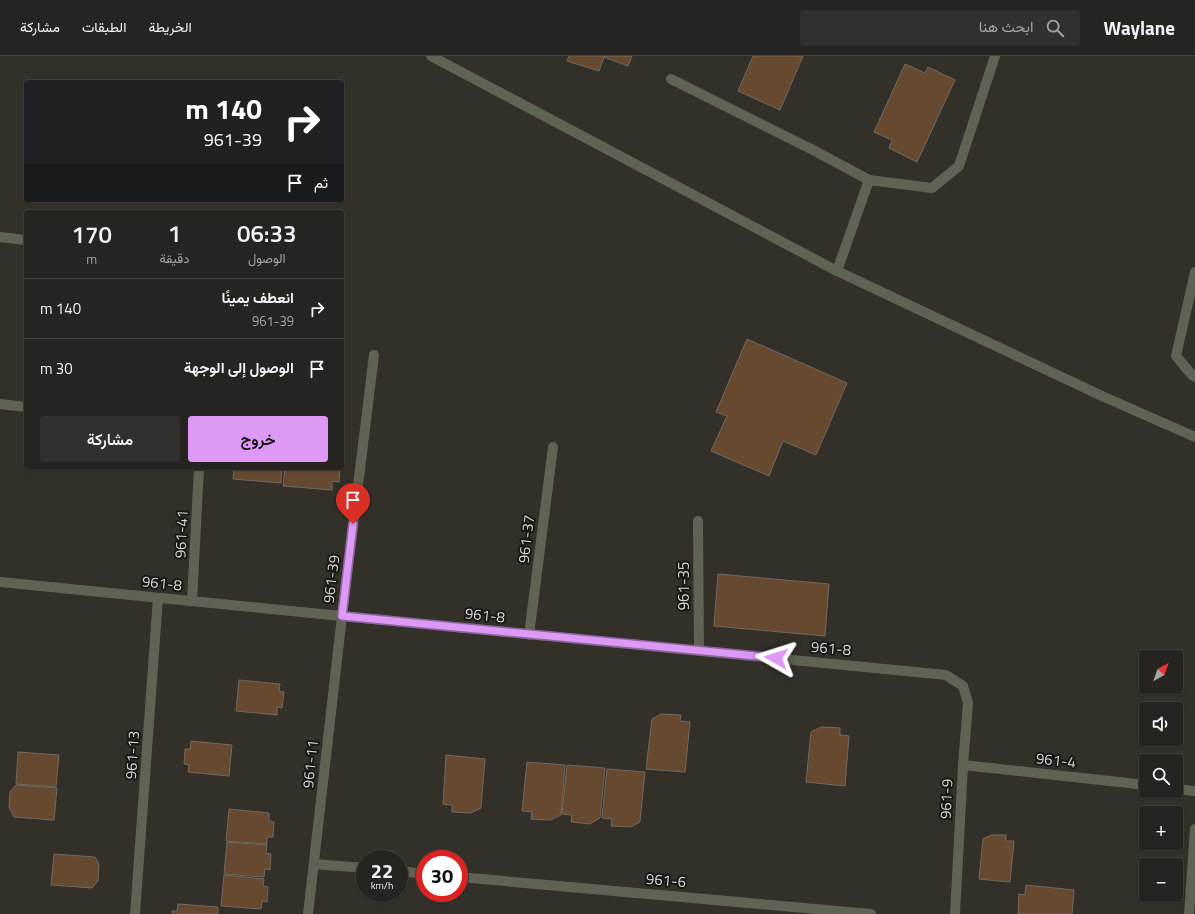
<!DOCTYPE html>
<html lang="ar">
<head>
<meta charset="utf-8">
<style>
	:root { --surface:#262420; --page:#32302d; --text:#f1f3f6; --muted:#a4a4a5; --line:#42413e; --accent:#dc99f5 }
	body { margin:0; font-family:"Titillium Web",Vazirmatn,sans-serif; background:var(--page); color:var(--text); direction:rtl; height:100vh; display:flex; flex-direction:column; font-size:15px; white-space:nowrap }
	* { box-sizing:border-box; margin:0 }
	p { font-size:13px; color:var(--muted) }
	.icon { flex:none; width:22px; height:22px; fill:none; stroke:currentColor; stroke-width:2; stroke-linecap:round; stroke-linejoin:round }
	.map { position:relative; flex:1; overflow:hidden; direction:ltr }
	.drawer { position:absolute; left:24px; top:154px; width:320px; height:260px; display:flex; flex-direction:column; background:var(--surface); border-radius:4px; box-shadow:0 1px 3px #0004,0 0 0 1px var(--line); direction:rtl }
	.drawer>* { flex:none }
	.hud { position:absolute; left:24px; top:24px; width:320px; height:122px; border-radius:4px; box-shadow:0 1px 3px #0004,0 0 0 1px var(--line); direction:rtl; background:#202124; color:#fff; overflow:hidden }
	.needle { width:26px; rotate:40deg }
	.tools { position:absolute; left:1139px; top:594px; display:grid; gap:8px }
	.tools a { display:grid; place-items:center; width:44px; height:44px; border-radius:4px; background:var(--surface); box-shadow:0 1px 3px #0004,0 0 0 1px var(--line); font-size:20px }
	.speed { position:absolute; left:356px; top:794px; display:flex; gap:8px; font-size:20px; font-weight:700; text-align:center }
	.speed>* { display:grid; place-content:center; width:52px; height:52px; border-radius:50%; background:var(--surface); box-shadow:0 1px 3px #0004,0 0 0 1px var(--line); line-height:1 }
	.speed small { font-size:10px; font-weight:400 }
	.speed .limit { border:6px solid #d22; background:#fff; color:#111 }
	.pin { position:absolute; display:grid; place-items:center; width:34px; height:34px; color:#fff; margin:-41px -17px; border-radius:50% 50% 50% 0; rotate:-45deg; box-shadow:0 0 4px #0007 }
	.pin .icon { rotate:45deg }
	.me { position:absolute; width:44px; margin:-22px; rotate:276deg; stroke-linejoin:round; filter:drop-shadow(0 0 3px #0008) }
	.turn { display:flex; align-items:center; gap:14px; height:84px; padding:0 16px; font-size:18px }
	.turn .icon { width:52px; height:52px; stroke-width:2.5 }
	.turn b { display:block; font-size:28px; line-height:34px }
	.then { display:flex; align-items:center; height:38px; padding:0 16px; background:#0003; gap:8px; font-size:15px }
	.eta { display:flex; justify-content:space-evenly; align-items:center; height:68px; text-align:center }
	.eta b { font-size:24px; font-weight:600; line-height:28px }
	.button { display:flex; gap:8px; margin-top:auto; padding:8px 16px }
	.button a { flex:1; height:46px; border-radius:4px; background:var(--accent); color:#111; font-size:16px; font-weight:600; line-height:46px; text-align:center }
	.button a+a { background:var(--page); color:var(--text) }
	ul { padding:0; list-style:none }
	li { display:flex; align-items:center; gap:12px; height:60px; padding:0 16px; border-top:1px solid var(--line) }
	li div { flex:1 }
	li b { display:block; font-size:15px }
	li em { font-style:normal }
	header { display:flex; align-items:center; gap:24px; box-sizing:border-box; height:56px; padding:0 20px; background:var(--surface); border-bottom:1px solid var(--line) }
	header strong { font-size:19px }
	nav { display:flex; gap:22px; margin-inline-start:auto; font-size:14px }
	.search { width:280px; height:36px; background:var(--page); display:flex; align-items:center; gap:10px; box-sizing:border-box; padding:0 14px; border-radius:4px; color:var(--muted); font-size:15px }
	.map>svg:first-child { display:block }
	.building { fill:#66492e; stroke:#706a64 }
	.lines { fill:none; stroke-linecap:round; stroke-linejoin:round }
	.minor { stroke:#606353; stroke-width:10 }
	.route-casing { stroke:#8f639f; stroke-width:10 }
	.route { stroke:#dc99f5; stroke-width:7 }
	.labels { text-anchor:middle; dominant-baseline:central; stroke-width:4; stroke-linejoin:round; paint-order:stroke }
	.street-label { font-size:15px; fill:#d7d6d2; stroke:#191816 }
</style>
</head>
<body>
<header>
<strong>Waylane</strong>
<div class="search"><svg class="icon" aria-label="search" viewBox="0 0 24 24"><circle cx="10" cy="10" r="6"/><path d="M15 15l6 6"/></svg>ابحث هنا</div>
<nav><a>الخريطة</a><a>الطبقات</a><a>مشاركة</a></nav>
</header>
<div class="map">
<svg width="1195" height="858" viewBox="0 0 1195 858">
	<rect width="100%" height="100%" fill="#33302a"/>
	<g class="building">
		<polygon points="569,0 632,0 628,10 604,1 599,15 567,5"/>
		<polygon points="753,0 803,0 780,54 738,35"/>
		<polygon points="905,8 925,17 928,11 955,24 917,106 889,92 892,84 874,76"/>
		<polygon points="747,283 847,327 816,399 783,385 769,420 711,395 727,360 716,356"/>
		<polygon points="228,412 282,412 281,427 233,423 234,413"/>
		<polygon points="285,412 340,412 339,426 332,425 332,434 283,430"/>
		<polygon points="718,518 829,528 825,580 714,570"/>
		<polygon points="239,624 280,628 279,635 284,636 282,652 277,651 277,659 236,655"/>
		<polygon points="661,658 681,659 680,665 690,666 685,716 646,713 652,663"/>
		<polygon points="821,671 840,672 840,679 849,680 845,730 806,726 811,676"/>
		<polygon points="191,685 232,689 229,720 188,716 189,709 184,708 185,693 190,693"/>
		<polygon points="18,696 59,699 56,731 16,728"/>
		<polygon points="446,699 485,703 481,752 471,757 452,756 452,749 443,748"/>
		<polygon points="527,706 565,709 561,759 550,764 531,763 532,756 522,755"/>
		<polygon points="567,709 605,712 600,762 590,768 571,766 572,759 562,758"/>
		<polygon points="607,713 645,716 640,766 631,771 611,770 612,763 602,762"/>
		<polygon points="16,729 57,732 54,764 14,761 9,751 10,736"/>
		<polygon points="229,753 269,757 269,765 274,766 273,781 267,781 267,788 226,785"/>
		<polygon points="991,779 1006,779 1006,785 1014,785 1010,826 979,823 983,783"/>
		<polygon points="227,786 267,789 266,797 271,798 270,814 265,813 264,821 224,818"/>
		<polygon points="54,798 95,801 99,809 98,825 92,832 51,829"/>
		<polygon points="224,819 264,823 263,830 268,831 267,846 262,845 261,853 221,850"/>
		<polygon points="1026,829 1074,834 1072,858 1018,858 1019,838 1025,839"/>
		<polygon points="178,848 218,851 218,858 172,858 172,855 177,855"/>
	</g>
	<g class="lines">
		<g class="minor">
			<polyline points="431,0 837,215 1102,340 1195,381"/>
			<polyline points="671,23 815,95 869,124 932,132 959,110 995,0"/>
			<polyline points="0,181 26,184"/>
			<polyline points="837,215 869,124"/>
			<polyline points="1195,216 1176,300 1191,318 1195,321"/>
			<polyline points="0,348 26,351"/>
			<polyline points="698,465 699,595"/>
			<polyline points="0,526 321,558 946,619 963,630 968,647 963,709 955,858"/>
			<polyline points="192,545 199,412"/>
			<polyline points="529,579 553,391"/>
			<polyline points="963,709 1146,729"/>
			<polyline points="1176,733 1195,735"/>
			<polyline points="314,808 365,812"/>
			<polyline points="399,815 425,818"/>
			<polyline points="459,821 871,858"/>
			<polyline points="135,858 158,542"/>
			<polyline points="308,858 342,560 374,299"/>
			<polyline points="1189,858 1195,773"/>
		</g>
	</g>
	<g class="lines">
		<g class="route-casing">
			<polyline id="route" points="353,468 342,560 776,602"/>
		</g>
		<use href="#route" class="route"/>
	</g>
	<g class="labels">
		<g class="street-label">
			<text transform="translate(181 478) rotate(-87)">961-41</text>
			<text transform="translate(526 483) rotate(-83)">961-37</text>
			<text transform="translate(331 523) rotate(-83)">961-39</text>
			<text transform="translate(162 527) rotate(6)">961-8</text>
			<text transform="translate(683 530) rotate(-90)">961-35</text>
			<text transform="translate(485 559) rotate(6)">961-8</text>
			<text transform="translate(831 592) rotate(5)">961-8</text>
			<text transform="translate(132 699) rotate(-86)">961-13</text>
			<text transform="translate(1056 704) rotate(6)">961-4</text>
			<text transform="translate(310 708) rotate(-84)">961-11</text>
			<text transform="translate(946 743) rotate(-87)">961-9</text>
			<text transform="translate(666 824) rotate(5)">961-6</text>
		</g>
	</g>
</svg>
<div class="tools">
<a><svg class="needle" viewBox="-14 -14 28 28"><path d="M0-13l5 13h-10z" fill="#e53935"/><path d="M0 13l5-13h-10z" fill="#a4a4a5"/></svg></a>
<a><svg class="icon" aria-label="sound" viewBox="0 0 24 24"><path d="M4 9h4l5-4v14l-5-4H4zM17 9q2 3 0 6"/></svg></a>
<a><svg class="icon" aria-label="search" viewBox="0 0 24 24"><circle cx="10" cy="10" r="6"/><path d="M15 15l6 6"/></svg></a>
<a>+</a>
<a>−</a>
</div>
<div class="speed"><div>22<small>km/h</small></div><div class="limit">30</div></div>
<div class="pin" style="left:353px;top:468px;background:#d93025"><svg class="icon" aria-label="arrive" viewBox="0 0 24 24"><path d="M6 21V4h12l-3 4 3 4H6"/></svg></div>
<svg class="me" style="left:776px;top:602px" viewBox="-20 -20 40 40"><path d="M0-17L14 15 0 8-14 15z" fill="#dc99f5" stroke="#fff" stroke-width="4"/></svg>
<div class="hud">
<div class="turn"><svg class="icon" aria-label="right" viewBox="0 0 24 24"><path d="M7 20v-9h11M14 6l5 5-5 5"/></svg><div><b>140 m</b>961-39</div></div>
<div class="then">ثم<svg class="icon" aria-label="arrive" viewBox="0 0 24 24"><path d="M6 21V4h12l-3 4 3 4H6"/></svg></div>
</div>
<section class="drawer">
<div class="eta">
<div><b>06:33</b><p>الوصول</p></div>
<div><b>1</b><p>دقيقة</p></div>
<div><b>170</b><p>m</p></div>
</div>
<ul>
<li><svg class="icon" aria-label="right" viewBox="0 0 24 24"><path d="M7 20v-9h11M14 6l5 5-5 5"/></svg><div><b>انعطف يمينًا</b><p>961-39</p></div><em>140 m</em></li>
<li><svg class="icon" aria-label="arrive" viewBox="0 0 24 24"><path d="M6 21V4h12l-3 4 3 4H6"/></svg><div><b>الوصول إلى الوجهة</b></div><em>30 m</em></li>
</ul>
<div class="button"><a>خروج</a><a>مشاركة</a></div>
</section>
</div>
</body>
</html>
